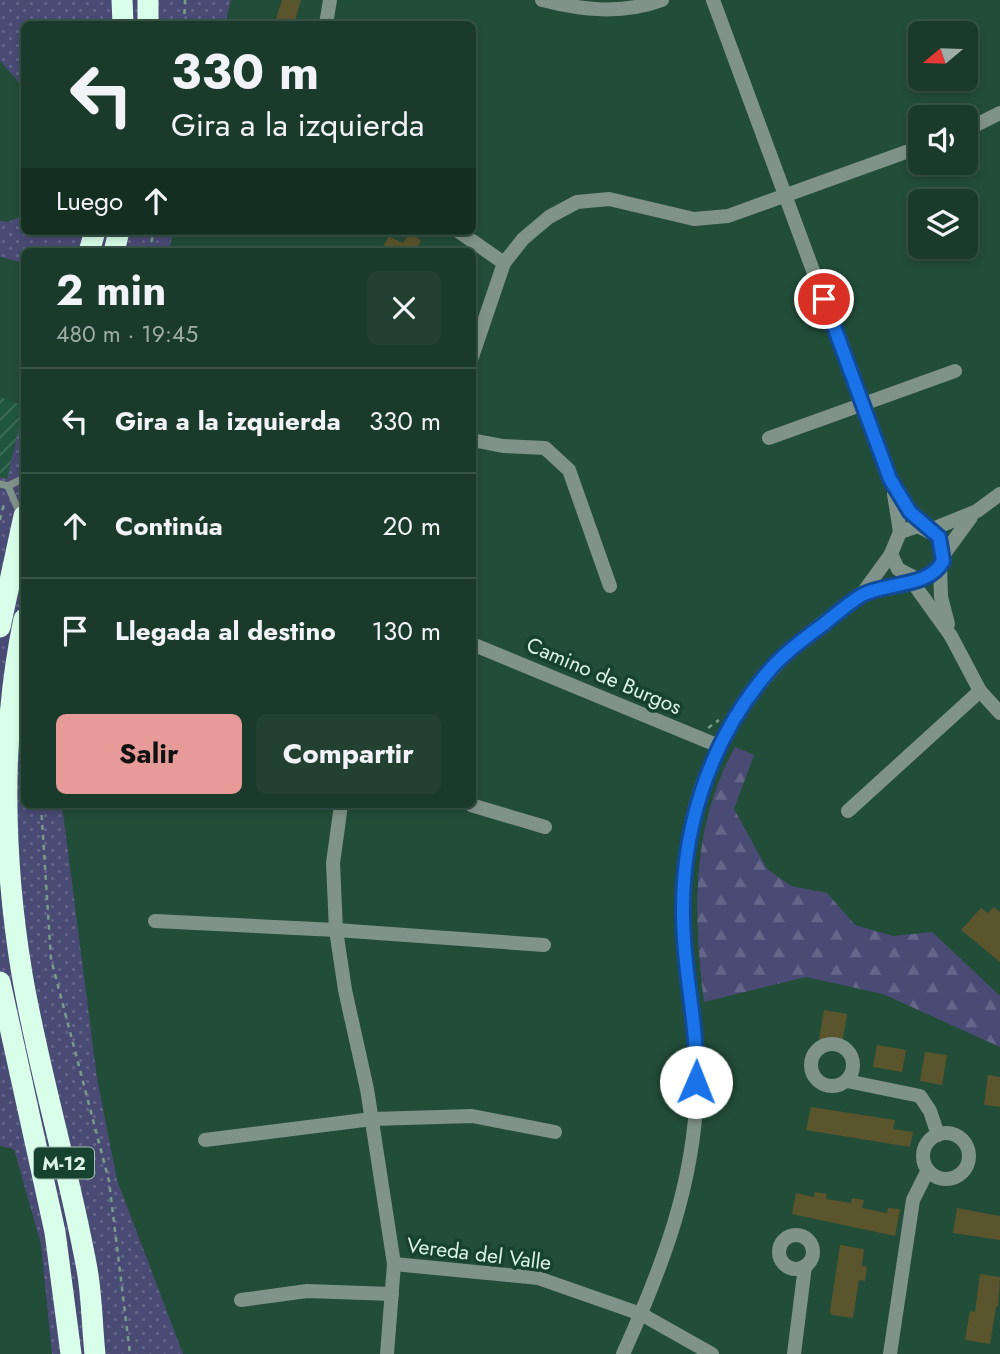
<!DOCTYPE html>
<html lang="es">
<head>
<meta charset="utf-8">
<style>
	:root { --surface:#1a3a2b; --page:#234133; --text:#f1f3f6; --muted:#9fada9; --line:#385447; --accent:#e69b98 }
	body { margin:0; font-family:Jost,sans-serif; background:var(--page); color:var(--text); height:100vh; display:flex; flex-direction:column; font-size:26px; white-space:nowrap }
	* { box-sizing:border-box; margin:0 }
	p { font-size:23px; color:var(--muted) }
	.icon { flex:none; width:38px; height:38px; fill:none; stroke:currentColor; stroke-width:2; stroke-linecap:round; stroke-linejoin:round }
	.map { position:relative; flex:1; overflow:hidden }
	.side { position:absolute; left:21px; top:248px; width:455px; height:560px; display:flex; flex-direction:column; background:var(--surface); border-radius:10px; box-shadow:0 4px 10px #0003,0 0 0 2px var(--line) }
	.side>* { flex:none }
	.banner { position:absolute; left:21px; top:21px; width:455px; height:214px; border-radius:10px; box-shadow:0 4px 10px #0003,0 0 0 2px var(--line); background:#1a3a2b; color:var(--text); overflow:hidden }
	.needle { width:46px; rotate:251deg }
	.controls { position:absolute; left:908px; top:21px; display:grid; gap:14px }
	.controls a { display:grid; place-items:center; width:70px; height:70px; border-radius:10px; background:var(--surface); box-shadow:0 4px 10px #0003,0 0 0 2px var(--line); font-size:35px }
	.pin { position:absolute; display:grid; place-items:center; width:60px; height:60px; color:#fff; margin:-30px; border:4px solid #fff; border-radius:50%; box-shadow:0 2px 7px #0007 }
	.me { position:absolute; width:77px; margin:-38px; rotate:1deg; stroke-linejoin:round; filter:drop-shadow(0 0 5px #0008) }
	.turn { display:flex; align-items:center; gap:24px; height:147px; padding:0 35px; font-size:32px }
	.turn .icon { width:91px; height:91px; stroke-width:2.5 }
	.turn b { display:block; font-size:49px; line-height:60px }
	.then { display:flex; align-items:center; height:66px; padding:0 35px; background:#0003; gap:14px; font-size:26px }
	.round { display:grid; place-items:center; flex:none; width:74px; height:74px; border-radius:10px; background:var(--page) }
	.head { display:flex; align-items:center; justify-content:space-between; height:119px; padding:0 35px }
	h1 { font-size:42px; font-weight:700; line-height:52px }
	.cta { display:flex; gap:14px; margin-top:auto; padding:14px 35px }
	.cta a { flex:1; height:80px; border-radius:10px; background:var(--accent); color:#111; font-size:28px; font-weight:700; line-height:80px; text-align:center }
	.cta a+a { background:var(--page); color:var(--text) }
	ul { padding:0; list-style:none }
	li { display:flex; align-items:center; gap:21px; height:105px; padding:0 35px; border-top:2px solid var(--line) }
	li div { flex:1 }
	li b { display:block; font-size:26px }
	li em { font-style:normal }
	.map>svg:first-child { display:block }
	.industrial { fill:url(#industrial-furrows) }
	.grass { fill:url(#grass-dots) }
	.forest { fill:url(#forest-firs) }
	.building { fill:#5b552d }
	.lines { fill:none; stroke-linecap:round; stroke-linejoin:round }
	.path { stroke:#799b8a; stroke-width:2.5; stroke-dasharray:5 5; stroke-linecap:butt }
	.service { stroke:#809389; stroke-width:7 }
	.minor { stroke:#809389; stroke-width:14 }
	.tertiary { stroke:#809389; stroke-width:14 }
	.motorway { stroke:#d9ffea; stroke-width:21 }
	.route-casing { stroke:#114b97; stroke-width:18 }
	.route { stroke:#1a73e8; stroke-width:12 }
	.labels { text-anchor:middle; dominant-baseline:central; stroke-width:7; stroke-linejoin:round; paint-order:stroke }
	.shield { fill:#16422f; stroke:#a1beb0; stroke-width:2 }
	.shield-label { font-size:19px; font-weight:bold; fill:#dcf3e7 }
	.street-label { font-size:21px; fill:#dcf3e7; stroke:#16422f }
</style>
</head>
<body>
<div class="map">
<svg width="1000" height="1354" viewBox="0 0 1000 1354">
	<defs>
		<pattern id="industrial-furrows" width="10" height="10" patternUnits="userSpaceOnUse" patternTransform="scale(1.75)"><rect width="10" height="10" fill="#21563e"/><path d="M-1 1l2-2M0 10L10 0M9 11l2-2" fill="none" stroke="#416f5a"/></pattern>
		<pattern id="grass-dots" width="8" height="8" patternUnits="userSpaceOnUse" patternTransform="scale(1.75)"><rect width="8" height="8" fill="#4a4b75"/><path d="M2 2h.1M6 6h.1" fill="none" stroke="#646589" stroke-width="1.8" stroke-linecap="round"/></pattern>
		<pattern id="forest-firs" width="22" height="20" patternUnits="userSpaceOnUse" patternTransform="scale(1.75)"><rect width="22" height="20" fill="#4a4b75"/><path d="M5 1l3.5 6h-7zM16 11l3.5 6h-7z" fill="#646589"/></pattern>
	</defs>
	<rect width="100%" height="100%" fill="#224d39"/>
	<polygon class="industrial" points="0,397 24,406 7,479 0,477"/>
	<g class="grass">
		<polygon points="0,0 231,0 225,24 24,24 24,88 0,61"/>
		<polygon points="24,215 24,231 174,231 168,252 24,252 24,263 0,257 0,221 8,222"/>
		<polygon points="24,407 24,805 62,805 97,1078 117,1180 183,1354 52,1354 41,1244 14,1149 0,1146 0,477 7,479"/>
	</g>
	<path class="forest" d="M735,747L754,755L734,809L767,869L791,886L827,893L855,925L893,936L932,932L1000,996V1047L883,994L806,977L704,1002C693,913 691,827 735,747Z"/>
	<g class="building">
		<polygon points="282,0 301,0 294,24 275,22"/>
		<polygon points="409,233 421,240 416,250 419,252 380,252 389,236 403,243"/>
		<polygon points="994,907 1000,912 1000,962 961,930 981,908 988,913"/>
		<polygon points="824,1010 847,1014 842,1044 819,1040"/>
		<polygon points="877,1045 906,1050 902,1072 873,1067"/>
		<polygon points="925,1052 947,1055 942,1085 920,1081"/>
		<polygon points="988,1075 1000,1077 1000,1107 984,1105"/>
		<polygon points="811,1107 895,1120 893,1129 913,1132 910,1147 806,1130"/>
		<polygon points="815,1192 827,1194 826,1199 851,1203 852,1198 864,1200 862,1208 887,1213 888,1208 900,1209 895,1236 792,1214 796,1193 814,1197"/>
		<polygon points="957,1208 1000,1216 1000,1240 953,1233"/>
		<polygon points="840,1245 864,1249 862,1266 867,1267 865,1281 859,1280 853,1318 832,1315 830,1311"/>
		<polygon points="980,1274 1000,1277 998,1307 996,1307 990,1344 965,1340 970,1311 975,1312"/>
	</g>
	<g class="lines">
		<g class="path">
			<polyline points="184,24 185,0"/>
			<polyline points="149,252 154,231"/>
			<polyline points="0,520 4,503"/>
			<polyline points="708,728 719,720"/>
			<polyline points="41,805 51,959 109,1181 130,1354"/>
		</g>
		<g class="service">
			<polyline points="0,484 8,486 22,479 24,470"/>
			<polyline points="8,486 20,514"/>
		</g>
		<g class="minor">
			<path d="M542,0C582,10 621,15 662,0"/>
			<polyline points="326,24 330,0"/>
			<polyline points="966,130 1000,113"/>
			<polyline points="458,231 504,263"/>
			<polyline points="472,357 504,263 523,239 549,217 577,202 609,199 694,219 728,216 920,147"/>
			<polyline points="769,438 955,371"/>
			<polyline points="472,440 503,446 545,448 569,470 610,586"/>
			<polyline points="890,479 910,512 925,527"/>
			<polyline points="894,494 900,532"/>
			<polyline points="930,530 977,511 1000,494"/>
			<polyline points="944,554 971,517"/>
			<polyline points="940,565 941,597 948,624"/>
			<polyline points="908,576 951,636"/>
			<polyline points="862,594 891,554"/>
			<polyline points="472,644 719,746"/>
			<polyline points="341,805 333,863 336,930 345,990 367,1089 394,1264 387,1354"/>
			<polyline points="471,805 545,827"/>
			<polyline points="848,811 980,691"/>
			<polyline points="155,921 336,930 544,945"/>
			<circle cx="832" cy="1065" r="21"/>
			<polyline points="847,1081 920,1096 930,1111 938,1135"/>
			<circle cx="946" cy="1156" r="23"/>
			<polyline points="205,1140 372,1119 472,1116 555,1132"/>
			<circle cx="796" cy="1252" r="17"/>
			<polyline points="394,1264 538,1278 641,1314 712,1354"/>
			<polyline points="241,1300 307,1291 392,1294"/>
			<path d="M623,1354C668,1255 701,1165 697,1055C696,1016 686,978 684,939C680,886 686,821 707,772C738,700 793,637 861,596C883,583 916,588 935,571C946,561 944,550 939,537L918,526L900,532L891,554L898,569L917,579"/>
			<polyline points="794,1354 805,1266"/>
			<polyline points="890,1354 913,1200 928,1170"/>
		</g>
		<g class="tertiary">
			<polyline points="713,0 890,479"/>
			<polyline points="951,636 980,691 1000,713"/>
		</g>
		<g class="motorway">
			<polyline points="122,0 123,24"/>
			<polyline points="148,24 148,0"/>
			<polyline points="89,252 95,231"/>
			<polyline points="114,252 119,231"/>
			<path d="M24,619C0,734 3,859 22,974C39,1073 69,1170 87,1269C92,1297 92,1326 95,1354"/>
			<polyline points="0,627 24,516"/>
			<polyline points="0,982 55,1232 71,1354"/>
		</g>
	</g>
	<g class="lines">
		<g class="route-casing">
			<path id="route" d="M696,1082C698,1032 687,988 684,939C677,843 705,746 768,672C783,654 805,638 824,624C836,614 849,603 862,595C886,582 929,588 943,561L939,537L910,512L890,479L824,299"/>
		</g>
		<use href="#route" class="route"/>
	</g>
	<g class="labels">
		<rect class="shield" x="34" y="1147.5" width="60" height="31" rx="5"/>
		<g class="shield-label">
			<text x="64" y="1163">M-12</text>
		</g>
		<g class="street-label">
			<text transform="translate(604 676) rotate(23)">Camino de Burgos</text>
			<text transform="translate(479 1254) rotate(7)">Vereda del Valle</text>
		</g>
	</g>
</svg>
<div class="controls">
<a><svg class="needle" viewBox="-14 -14 28 28"><path d="M0-13l5 13h-10z" fill="#e53935"/><path d="M0 13l5-13h-10z" fill="#9fada9"/></svg></a>
<a><svg class="icon" aria-label="sound" viewBox="0 0 24 24"><path d="M4 9h4l5-4v14l-5-4H4zM17 9q2 3 0 6"/></svg></a>
<a><svg class="icon" aria-label="layers" viewBox="0 0 24 24"><path d="M12 4l9 5-9 5-9-5zM3 14l9 5 9-5"/></svg></a>
</div>
<div class="pin" style="left:824px;top:299px;background:#d93025"><svg class="icon" aria-label="arrive" viewBox="0 0 24 24"><path d="M6 21V4h12l-3 4 3 4H6"/></svg></div>
<svg class="me" style="left:696px;top:1082px" viewBox="-20 -20 40 40"><circle r="19" fill="#fff"/><path d="M0-13L10 11 0 6-10 11z" fill="#1a73e8"/></svg>
<div class="banner">
<div class="turn"><svg class="icon" aria-label="left" viewBox="0 0 24 24"><path d="M17 20v-9H6M10 6l-5 5 5 5"/></svg><div><b>330 m</b>Gira a la izquierda</div></div>
<div class="then">Luego<svg class="icon" aria-label="ahead" viewBox="0 0 24 24"><path d="M12 20V5M6 11l6-6 6 6"/></svg></div>
</div>
<section class="side">
<div class="head"><div><h1>2 min</h1><p>480 m · 19:45</p></div><a class="round"><svg class="icon" aria-label="close" viewBox="0 0 24 24"><path d="M6 6l12 12M18 6L6 18"/></svg></a></div>
<ul>
<li><svg class="icon" aria-label="left" viewBox="0 0 24 24"><path d="M17 20v-9H6M10 6l-5 5 5 5"/></svg><div><b>Gira a la izquierda</b></div><em>330 m</em></li>
<li><svg class="icon" aria-label="ahead" viewBox="0 0 24 24"><path d="M12 20V5M6 11l6-6 6 6"/></svg><div><b>Continúa</b></div><em>20 m</em></li>
<li><svg class="icon" aria-label="arrive" viewBox="0 0 24 24"><path d="M6 21V4h12l-3 4 3 4H6"/></svg><div><b>Llegada al destino</b></div><em>130 m</em></li>
</ul>
<div class="cta"><a>Salir</a><a>Compartir</a></div>
</section>
</div>
</body>
</html>
